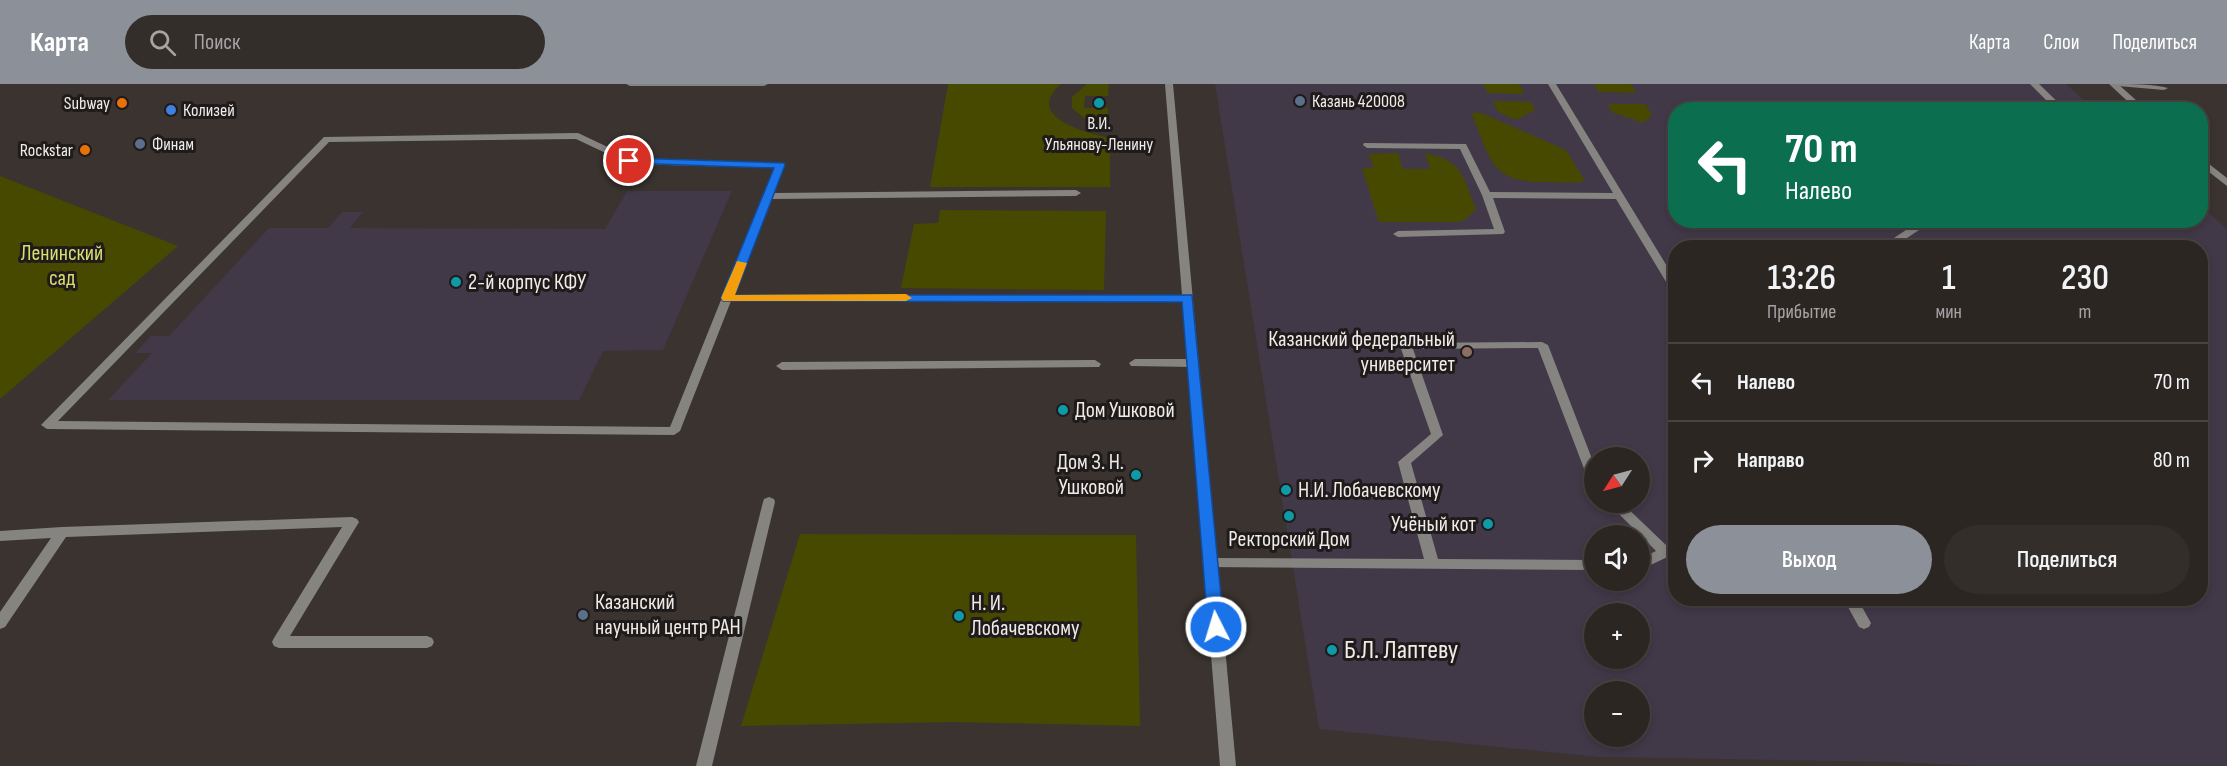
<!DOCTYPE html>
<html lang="ru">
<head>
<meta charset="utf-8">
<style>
	:root { --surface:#2c2623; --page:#342e2b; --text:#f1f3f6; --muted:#a6a5a6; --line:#484341; --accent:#8c9099 }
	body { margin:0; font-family:"Sofia Sans Condensed",sans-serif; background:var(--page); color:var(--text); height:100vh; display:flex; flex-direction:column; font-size:22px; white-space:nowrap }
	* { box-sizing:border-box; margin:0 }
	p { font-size:20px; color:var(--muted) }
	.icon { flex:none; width:33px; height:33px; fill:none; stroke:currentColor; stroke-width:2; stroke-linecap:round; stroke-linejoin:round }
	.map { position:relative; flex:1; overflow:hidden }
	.drawer { position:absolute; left:1668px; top:156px; width:540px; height:366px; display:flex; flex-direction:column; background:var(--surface); border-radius:24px; box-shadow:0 3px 9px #0003,0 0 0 2px var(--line) }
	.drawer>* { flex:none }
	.hud { position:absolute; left:1668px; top:18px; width:540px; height:126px; border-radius:24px; box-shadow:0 3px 9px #0003,0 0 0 2px var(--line); background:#0b6e4f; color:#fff; overflow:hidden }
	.needle { width:39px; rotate:234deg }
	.tools { position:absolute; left:1584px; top:363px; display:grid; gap:12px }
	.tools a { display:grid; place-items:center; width:66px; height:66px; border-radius:50%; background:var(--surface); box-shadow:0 3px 9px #0003,0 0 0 2px var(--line); font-size:30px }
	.pin { position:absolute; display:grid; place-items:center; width:51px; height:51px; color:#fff; margin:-26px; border:3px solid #fff; border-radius:50%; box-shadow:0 2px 6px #0007 }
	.me { position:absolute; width:66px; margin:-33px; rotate:355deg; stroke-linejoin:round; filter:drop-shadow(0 0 4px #0008) }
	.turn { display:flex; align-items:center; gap:21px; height:126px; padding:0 18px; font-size:27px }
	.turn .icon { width:78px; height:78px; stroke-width:2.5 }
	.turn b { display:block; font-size:42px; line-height:51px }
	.eta { display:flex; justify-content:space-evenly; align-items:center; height:102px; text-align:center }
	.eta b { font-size:36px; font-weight:600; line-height:42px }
	.button { display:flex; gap:12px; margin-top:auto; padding:12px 18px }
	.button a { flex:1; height:69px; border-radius:36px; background:var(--accent); color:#fff; font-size:24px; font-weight:600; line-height:69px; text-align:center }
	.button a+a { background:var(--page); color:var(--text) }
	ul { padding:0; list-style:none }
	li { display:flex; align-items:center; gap:18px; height:78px; padding:0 18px; border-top:2px solid var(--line) }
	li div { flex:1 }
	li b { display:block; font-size:22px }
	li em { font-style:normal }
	header { display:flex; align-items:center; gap:36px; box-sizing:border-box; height:84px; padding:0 30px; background:var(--accent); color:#fff }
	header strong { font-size:28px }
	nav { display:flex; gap:33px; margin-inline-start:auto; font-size:21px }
	.search { width:420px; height:54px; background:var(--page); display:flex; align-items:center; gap:15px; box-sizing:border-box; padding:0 21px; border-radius:33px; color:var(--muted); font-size:22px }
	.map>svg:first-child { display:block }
	.education { fill:#413848; fill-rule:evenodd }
	.green { fill:#484901 }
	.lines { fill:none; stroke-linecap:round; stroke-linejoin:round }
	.service { fill:#868481; fill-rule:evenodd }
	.minor { fill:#868481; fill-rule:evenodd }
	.tertiary { fill:#868481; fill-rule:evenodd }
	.route { fill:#1a73e8; stroke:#114b97; stroke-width:1.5 }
	.slow { fill:#f59e0b }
	.service-dot { fill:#5c6f8a; stroke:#1e1b1a; stroke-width:2 }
	.food-dot { fill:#e8710a; stroke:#1e1b1a; stroke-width:2 }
	.culture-dot { fill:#0f9aa8; stroke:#1e1b1a; stroke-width:2 }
	.shop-dot { fill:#3f7fe0; stroke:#1e1b1a; stroke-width:2 }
	.education-dot { fill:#8d6e63; stroke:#1e1b1a; stroke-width:2 }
	.labels { text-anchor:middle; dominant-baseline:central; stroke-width:6; stroke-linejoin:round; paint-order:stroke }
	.far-poi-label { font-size:18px; fill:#f0ebe9; stroke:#1e1b1a; text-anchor:start }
	.park-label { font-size:22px; fill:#d9de72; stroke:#1e1b1a }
	.poi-label { font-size:22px; fill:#f0ebe9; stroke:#1e1b1a; text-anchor:start }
	.near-poi-label { font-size:27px; fill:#f0ebe9; stroke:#1e1b1a; text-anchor:start }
</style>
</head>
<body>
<header>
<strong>Карта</strong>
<div class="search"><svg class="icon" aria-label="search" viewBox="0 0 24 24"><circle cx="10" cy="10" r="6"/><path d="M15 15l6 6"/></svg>Поиск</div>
<nav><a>Карта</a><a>Слои</a><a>Поделиться</a></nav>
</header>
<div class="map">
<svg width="2227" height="682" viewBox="0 0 2227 682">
	<rect width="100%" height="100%" fill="#3a332f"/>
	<g class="education">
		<path d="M1215,0H2066L2094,25L1676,26V136H2200L2201,122L2227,145V682H1977L1898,678L1599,673L1319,645ZM1676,164H2200V514H1676ZM1594,374H1640V418H1594ZM1594,452H1640V496H1594ZM1594,530H1640V574H1594ZM1594,608H1640V652H1594Z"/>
		<polygon points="627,107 732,107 663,266 603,267 579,316 108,316 152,269 135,269 151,252 169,252 269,144 328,144 342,128 363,128 350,144 605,145"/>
	</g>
	<g class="green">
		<path d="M948,0H1061C1023,33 1086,49 1110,54V103H930Z"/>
		<polygon points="1087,0 1109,0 1108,12 1085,12 1084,24 1108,24 1108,40 1084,34 1072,24 1072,13"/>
		<polygon points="1483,0 1516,0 1521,2 1524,10 1488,9"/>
		<polygon points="1594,0 1631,0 1636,9 1599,8"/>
		<polygon points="1493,17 1531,18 1535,26 1516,36 1498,28"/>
		<polygon points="1608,20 1645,20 1652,31 1643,39 1612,28"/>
		<path d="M1471,29H1481L1566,66L1585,97C1572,100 1556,98 1543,98C1488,98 1491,73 1471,29Z"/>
		<path d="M1398,69L1403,85H1430L1425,69C1464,77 1462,92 1476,125L1466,135L1459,138H1379L1362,84H1373L1369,70Z"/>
		<polygon points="0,92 178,162 0,315"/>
		<polygon points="940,126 1106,127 1104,206 901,204 914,140 938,139"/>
		<polygon points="800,450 1136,451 1140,642 954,638 741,642"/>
	</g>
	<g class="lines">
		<g class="service">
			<polygon points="626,0 768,0 764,2 630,2"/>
			<polygon points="1548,0 1556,0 1676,197 1676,209 1671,206 1616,115 1493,114 1505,148 1503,150 1398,153 1393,150 1398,147 1494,145 1482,111 1460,65 1367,64 1363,61 1364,59 1466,60 1490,108 1613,109"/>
			<polygon points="2030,0 2039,0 2066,26 2056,26"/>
			<path d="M2114,0C2130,0 2155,0 2168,4L2164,6L2118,2Z"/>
			<path d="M578,49L631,74L783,79L785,81L774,109L1076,106L1081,109L1076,112L772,115L734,211H1188L1193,214L1188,217H731L680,347L674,351L47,345L41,341L324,53ZM576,55L629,80L774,84L670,343L58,337L329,58Z"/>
			<polygon points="1921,136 1934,136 1892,164 1879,164"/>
			<polygon points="1542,258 1548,261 1594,380 1594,399 1590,398 1588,395 1538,264 1413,265 1443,351 1411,379 1438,475 1594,476 1594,486 1205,483 1203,479 1205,475 1210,474 1424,475 1398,378 1431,350 1400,262 1406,259"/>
			<polygon points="1135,275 1193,275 1199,279 1193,283 1131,282 1129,279"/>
			<polygon points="1095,276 1101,280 1099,283 782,286 776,282 782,278"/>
			<polygon points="769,413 774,415 775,418 712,682 696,682 763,418 764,415"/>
			<polygon points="1607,418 1621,418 1667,462 1676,458 1676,469 1640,486 1640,475 1656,467"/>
			<polygon points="352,433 357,435 359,438 290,552 427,552 432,554 434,558 432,562 427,564 279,564 274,562 272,558 274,554 342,443 66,453 5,543 0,545 0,528 51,454 0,457 0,447 62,443"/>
			<polygon points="1843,514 1857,514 1871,539 1869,543 1864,545 1859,543"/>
		</g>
		<polygon class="minor" points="1165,0 1173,0 1236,682 1220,682"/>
		<g class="tertiary">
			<polygon points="2109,0 2118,0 2147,26 2137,26"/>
			<polygon points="2200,73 2227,94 2227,102 2200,81"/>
		</g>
	</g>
	<polygon class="route" points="629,74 784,79 785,81 735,211 1192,211 1224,543 1222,548 1210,548 1208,543 1182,218 723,217 721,214 774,84 626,79 624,77"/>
	<polygon class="slow" points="737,177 747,179 735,211 906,210 912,214 906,217 723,217 721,214"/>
	<g class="service-dot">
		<circle cx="1300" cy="17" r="6"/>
		<circle cx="140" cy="60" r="6"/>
		<circle cx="583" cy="531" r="6"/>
	</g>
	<g class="food-dot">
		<circle cx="122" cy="19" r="6"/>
		<circle cx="85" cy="66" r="6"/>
	</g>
	<g class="culture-dot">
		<circle cx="1099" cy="19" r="6"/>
		<circle cx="456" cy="198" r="6"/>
		<circle cx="1063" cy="326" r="6"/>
		<circle cx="1136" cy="391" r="6"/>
		<circle cx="1286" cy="406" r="6"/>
		<circle cx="1289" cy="432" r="6"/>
		<circle cx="1488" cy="440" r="6"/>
		<circle cx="959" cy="532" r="6"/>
		<circle cx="1332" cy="566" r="6"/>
	</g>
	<circle class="shop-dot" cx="171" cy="26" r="6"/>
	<circle class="education-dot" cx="1467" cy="268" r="6"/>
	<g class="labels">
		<g class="far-poi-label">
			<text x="1312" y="17">Казань 420008</text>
			<text x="110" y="19" text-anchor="end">Subway</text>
			<text x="183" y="26">Колизей</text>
			<text x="1099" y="39" text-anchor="middle">В.И.<tspan x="1099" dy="21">Ульянову-Ленину</tspan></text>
			<text x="152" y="60">Финам</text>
			<text x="73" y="66" text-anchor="end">Rockstar</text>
		</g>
		<g class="park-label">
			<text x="62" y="169">Ленинский<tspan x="62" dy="25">сад</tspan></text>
		</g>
		<g class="poi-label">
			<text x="468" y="198">2-й корпус КФУ</text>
			<text x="1455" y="255" text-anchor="end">Казанский федеральный<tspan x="1455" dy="25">университет</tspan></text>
			<text x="1075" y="326">Дом Ушковой</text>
			<text x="1124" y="378" text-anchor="end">Дом З. Н.<tspan x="1124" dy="25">Ушковой</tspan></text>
			<text x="1298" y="406">Н.И. Лобачевскому</text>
			<text x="1476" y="440" text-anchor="end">Учёный кот</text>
			<text x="1289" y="455" text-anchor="middle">Ректорский Дом</text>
			<text x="595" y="518">Казанский<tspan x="595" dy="25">научный центр РАН</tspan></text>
			<text x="971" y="519">Н. И.<tspan x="971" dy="25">Лобачевскому</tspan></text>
		</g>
		<g class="near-poi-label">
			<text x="1344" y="566">Б.Л. Лаптеву</text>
		</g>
	</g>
</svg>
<div class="tools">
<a><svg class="needle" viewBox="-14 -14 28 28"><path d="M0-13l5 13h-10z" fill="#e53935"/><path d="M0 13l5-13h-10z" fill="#a6a5a6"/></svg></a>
<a><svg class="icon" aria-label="sound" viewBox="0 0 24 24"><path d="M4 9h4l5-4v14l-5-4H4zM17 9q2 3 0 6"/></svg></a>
<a>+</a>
<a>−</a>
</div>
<div class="pin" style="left:629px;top:77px;background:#d93025"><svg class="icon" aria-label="arrive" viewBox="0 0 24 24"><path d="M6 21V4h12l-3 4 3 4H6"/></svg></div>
<svg class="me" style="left:1216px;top:543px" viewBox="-20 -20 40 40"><circle r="17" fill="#1a73e8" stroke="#fff" stroke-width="3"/><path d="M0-11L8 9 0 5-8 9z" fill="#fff"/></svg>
<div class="hud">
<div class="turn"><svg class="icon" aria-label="left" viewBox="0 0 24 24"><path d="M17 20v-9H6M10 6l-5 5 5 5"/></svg><div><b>70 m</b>Налево</div></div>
</div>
<section class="drawer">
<div class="eta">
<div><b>13:26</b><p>Прибытие</p></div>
<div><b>1</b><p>мин</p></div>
<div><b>230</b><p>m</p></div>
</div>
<ul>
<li><svg class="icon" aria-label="left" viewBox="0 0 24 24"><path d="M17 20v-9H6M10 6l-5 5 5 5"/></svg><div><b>Налево</b></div><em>70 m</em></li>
<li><svg class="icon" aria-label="right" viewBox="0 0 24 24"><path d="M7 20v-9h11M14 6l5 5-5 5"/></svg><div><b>Направо</b></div><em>80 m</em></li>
</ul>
<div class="button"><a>Выход</a><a>Поделиться</a></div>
</section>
</div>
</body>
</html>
